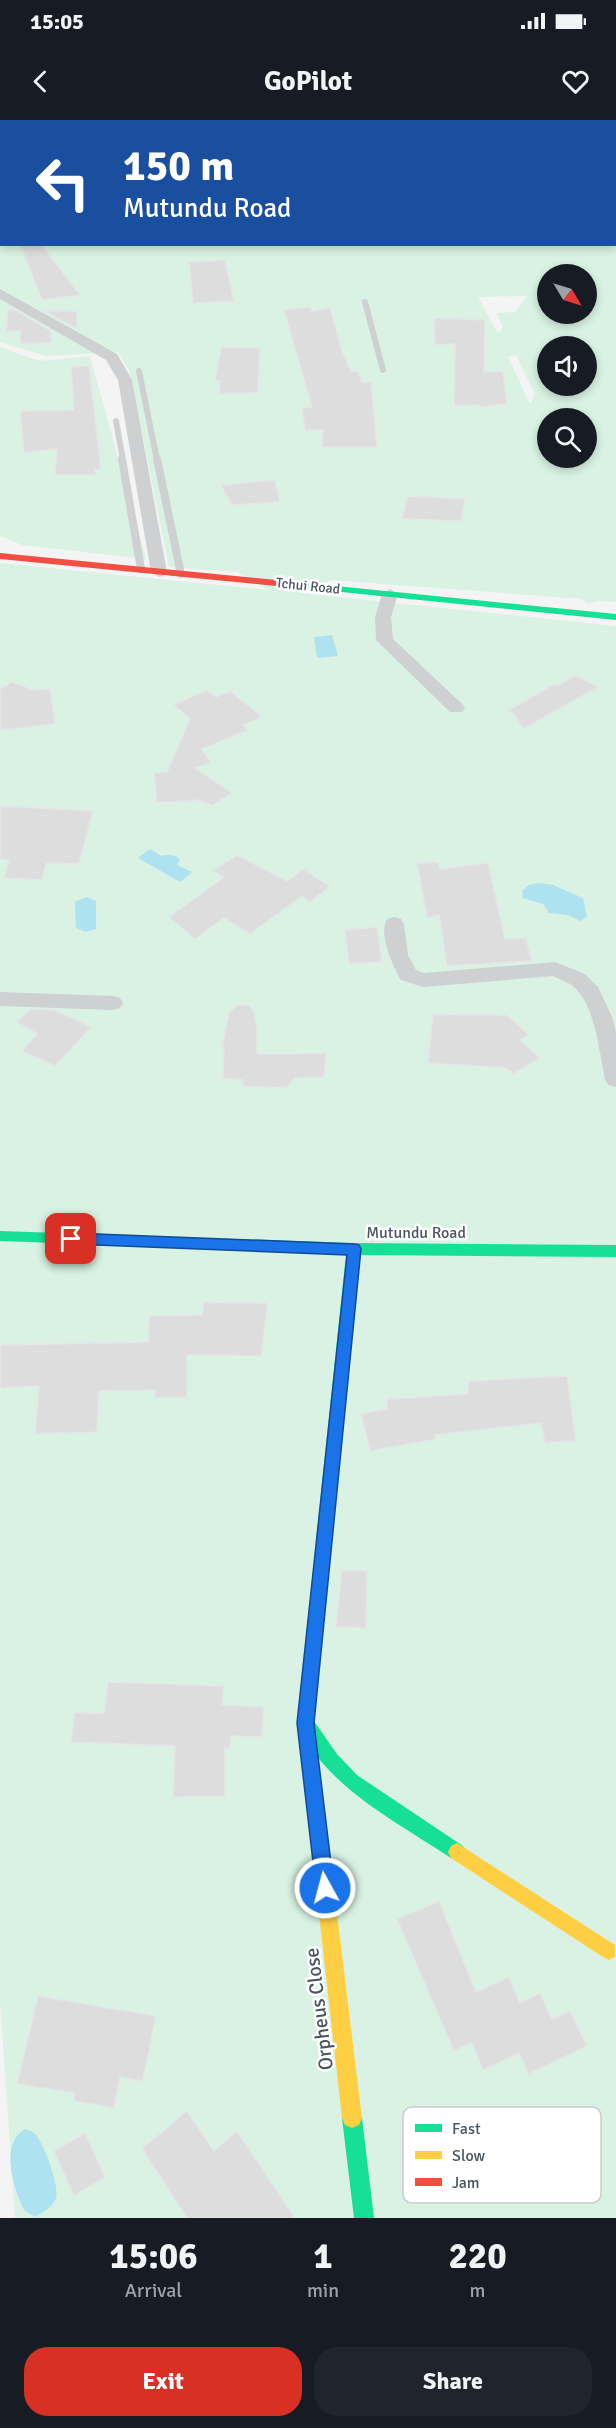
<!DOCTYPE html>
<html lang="en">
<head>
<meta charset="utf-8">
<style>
	:root { --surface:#171b24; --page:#20242c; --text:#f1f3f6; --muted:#9ea1a6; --accent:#d93025 }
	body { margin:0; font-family:Signika,sans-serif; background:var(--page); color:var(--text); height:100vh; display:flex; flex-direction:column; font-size:22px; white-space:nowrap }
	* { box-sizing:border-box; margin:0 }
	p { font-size:20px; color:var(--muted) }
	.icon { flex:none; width:33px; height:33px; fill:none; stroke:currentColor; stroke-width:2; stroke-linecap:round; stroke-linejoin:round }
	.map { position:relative; height:2098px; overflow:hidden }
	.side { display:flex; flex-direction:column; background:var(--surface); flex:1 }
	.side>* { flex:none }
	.hud { position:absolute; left:0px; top:0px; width:616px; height:126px; box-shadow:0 3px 9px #0003; background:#1a4fa0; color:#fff; overflow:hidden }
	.needle { width:39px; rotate:128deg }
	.tools { position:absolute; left:537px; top:144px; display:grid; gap:12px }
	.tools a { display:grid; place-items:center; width:60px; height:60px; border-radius:50%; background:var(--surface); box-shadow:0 3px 9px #0003; font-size:30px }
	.pin { position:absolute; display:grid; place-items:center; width:51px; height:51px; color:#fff; margin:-26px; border-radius:12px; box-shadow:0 3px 9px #0006 }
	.me { position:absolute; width:66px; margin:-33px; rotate:353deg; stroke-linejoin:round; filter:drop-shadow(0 0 4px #0008) }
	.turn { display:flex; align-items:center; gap:21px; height:126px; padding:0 24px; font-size:27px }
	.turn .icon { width:78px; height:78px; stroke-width:2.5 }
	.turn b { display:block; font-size:42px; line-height:51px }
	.eta { display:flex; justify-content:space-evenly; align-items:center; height:102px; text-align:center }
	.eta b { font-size:36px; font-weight:700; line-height:42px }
	.action { display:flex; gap:12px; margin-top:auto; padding:12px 24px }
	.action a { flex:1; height:69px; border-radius:24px; background:var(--accent); color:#fff; font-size:24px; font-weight:700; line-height:69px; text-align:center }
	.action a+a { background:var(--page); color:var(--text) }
	.status { display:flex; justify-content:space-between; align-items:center; height:42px; padding:0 30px; background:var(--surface); direction:ltr }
	.status svg { height:16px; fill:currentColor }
	header { display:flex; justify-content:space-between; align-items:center; height:78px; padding:0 24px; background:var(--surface); font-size:27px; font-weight:700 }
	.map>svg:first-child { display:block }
	.medical { fill:#f1e7e6 }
	.green { fill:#d9f2e3; fill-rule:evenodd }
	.water { fill:#aee2f0 }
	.building { fill:#ddddde; stroke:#e5e6e7; stroke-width:1.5 }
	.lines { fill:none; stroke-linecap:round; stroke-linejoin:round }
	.lane-far1 { stroke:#ced0d2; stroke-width:6 }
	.lane { stroke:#ced0d2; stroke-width:8 }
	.street { fill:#ced0d2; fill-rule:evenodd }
	.fast { fill:#16e098; fill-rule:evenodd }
	.slow { fill:#ffcf43; fill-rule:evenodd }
	.jam { fill:#f24e42; fill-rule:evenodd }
	.route { fill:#1a73e8; stroke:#114b97; stroke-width:1.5 }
	.labels { text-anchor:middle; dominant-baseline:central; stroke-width:5; stroke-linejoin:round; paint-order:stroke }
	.far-street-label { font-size:14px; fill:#4a5661; stroke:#fff }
	.street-label { font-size:16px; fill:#4a5661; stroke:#fff }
	.near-street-label { font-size:20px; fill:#4a5661; stroke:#fff }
	.key { fill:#fff; stroke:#c9ccd0; stroke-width:1.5 }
	.key-label { font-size:16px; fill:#4a5661 }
</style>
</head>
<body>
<div class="status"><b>15:05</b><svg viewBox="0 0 49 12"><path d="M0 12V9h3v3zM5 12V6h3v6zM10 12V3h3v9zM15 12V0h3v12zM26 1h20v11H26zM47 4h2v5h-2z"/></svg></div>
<header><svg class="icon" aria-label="back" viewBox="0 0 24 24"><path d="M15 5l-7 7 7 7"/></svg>GoPilot<svg class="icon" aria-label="heart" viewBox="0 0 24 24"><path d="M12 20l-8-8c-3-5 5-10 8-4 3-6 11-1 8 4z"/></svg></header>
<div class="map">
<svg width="616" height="2098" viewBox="0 0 616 2098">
	<rect width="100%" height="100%" fill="#f4f4f4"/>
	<polygon class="medical" points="90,0 510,0 511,1 89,1"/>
	<g class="green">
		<path d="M0,0H80L2,2V124H615L616,29V482L598,481L588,484L581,479L331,460L300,473L616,506V2098H15L0,1881V443L268,470L237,452L169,447L129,250L118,232L46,236L0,222ZM548,154H586V194H548ZM527,176L515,192L496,193L503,207L498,214L478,177ZM548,226H586V266H548ZM516,235L535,275L530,284L508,237ZM548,298H586V338H548Z"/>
		<polygon points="0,227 40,241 90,236 146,439 22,425 0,416"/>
	</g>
	<g class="water">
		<polygon points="332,515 338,536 317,538 314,517"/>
		<path d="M150,729L162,736C168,734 175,734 180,740L177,745L192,752L180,762L138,738Z"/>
		<polygon points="538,763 553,765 583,778 587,797 580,801 568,795 549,793 543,784 523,778 522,771 529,765"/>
		<polygon points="87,777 96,781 96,809 86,812 76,808 75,782"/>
		<path d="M25,2009C28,2010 31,2011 34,2013C43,2020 60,2067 56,2078C52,2088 43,2092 35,2097L24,2090C12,2065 0,2023 25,2009Z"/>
	</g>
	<g class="building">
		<polygon points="20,124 41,124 80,175 42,180"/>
		<polygon points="225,140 234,181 193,183 189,142"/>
		<polygon points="310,187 312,191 330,188 343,234 351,251 358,251 362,263 371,262 377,327 322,327 323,310 305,310 302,288 312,287 284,190"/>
		<polygon points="8,190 15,190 51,211 52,222 20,224 20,211 6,212"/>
		<polygon points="44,191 77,191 77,209"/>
		<polygon points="434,198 485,200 484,252 503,251 507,284 480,287 480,285 454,286 455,224 435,225"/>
		<polygon points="221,227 260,228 258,273 219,274 220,261 215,261"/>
		<polygon points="89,245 101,349 94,350 97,355 55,355 57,329 24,333 20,291 74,290 71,247"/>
		<polygon points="275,360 280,382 232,385 221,365"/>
		<polygon points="408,376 465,379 461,401 402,399"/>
		<polygon points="575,555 598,567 523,609 514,594 509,590 554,564 558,566"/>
		<polygon points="12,562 34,570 50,569 55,604 0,610 0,569"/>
		<polygon points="206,570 216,577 230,571 262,597 243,605 248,610 202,629 211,643 195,648 232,673 212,686 200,680 157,683 154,653 167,652 190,599 174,585"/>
		<polygon points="0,686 93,691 79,744 46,743 42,760 4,758 9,740 0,740"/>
		<polygon points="237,735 287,761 303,749 330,766 310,782 302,776 250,814 224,798 195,819 169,797 224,757 213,751"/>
		<polygon points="438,742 440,749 488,743 505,819 526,818 532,841 447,846 439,795 427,798 417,743"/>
		<polygon points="377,807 382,842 349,844 345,810"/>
		<polygon points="237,885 250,885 254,893 257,909 257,934 326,933 324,957 295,958 286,968 242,966 243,960 223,958 224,927 222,927 229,893"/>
		<polygon points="30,889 54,890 91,907 55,946 22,931 37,914 17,902"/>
		<polygon points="433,894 507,895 529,915 520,920 540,938 514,954 506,948 428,943"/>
		<polygon points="204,1182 268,1183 261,1236 187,1235 187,1277 155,1278 155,1270 99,1271 97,1312 35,1314 39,1266 0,1268 0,1225 148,1222 149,1196 202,1195"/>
		<polygon points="567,1256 576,1321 545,1323 541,1303 435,1315 436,1319 370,1331 361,1294 387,1289 387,1279 467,1274 469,1261"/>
		<polygon points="342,1450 367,1451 366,1508 336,1507"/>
		<polygon points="108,1562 224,1566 222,1585 264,1587 262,1617 231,1616 230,1628 225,1628 225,1676 173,1677 175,1626 71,1622 75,1592 104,1594"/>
		<polygon points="439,1781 476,1872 509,1857 520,1883 540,1873 552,1899 570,1891 587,1926 529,1954 519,1933 483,1950 472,1923 454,1931 397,1799"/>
		<polygon points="38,1876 156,1896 143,1961 120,1957 114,1988 74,1981 75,1973 17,1964"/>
		<polygon points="187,1991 214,2031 237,2011 295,2098 187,2098 142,2029"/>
		<polygon points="85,2013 105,2057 74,2076 54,2031"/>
	</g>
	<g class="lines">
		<g class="lane-far1">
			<polyline points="365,182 383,250"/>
			<polyline points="139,251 157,340"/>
			<polyline points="116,301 123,340"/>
		</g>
		<g class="lane">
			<polyline points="122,339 141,449"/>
			<polyline points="157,339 181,454"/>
		</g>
		<g class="street">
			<polygon points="0,169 117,234 132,260 167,452 165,455 159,457 151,452 118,260 106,240 0,179"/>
			<polygon points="390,469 398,474 391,497 393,519 462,584 465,588 462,592 450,592 376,520 375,497 382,474"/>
			<path d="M394,797L401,799L404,804L408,835L416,850L424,853L555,842L585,854L598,867L612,897L616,912V967L608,965L605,959C599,932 595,880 570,864C565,861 558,859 553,856L423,867L401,860C393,846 378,814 387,799Z"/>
			<polygon points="0,872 113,876 120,878 123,883 120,888 113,890 0,886"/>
		</g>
		<g class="fast">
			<rect x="0" y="73" width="2" height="4"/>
			<polygon points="276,460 616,494 616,500 273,465 273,461"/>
			<path d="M0,1111L354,1123L616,1125V1137L360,1135L314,1601L337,1634L357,1655L463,1726L466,1732L463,1738L457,1741L451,1738C397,1702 324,1666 297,1603L346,1134L0,1121Z"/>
			<polygon points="352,1988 359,1991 362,1998 374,2098 354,2098 342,1998 345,1991"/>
		</g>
		<g class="slow">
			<polygon points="306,1599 312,1601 314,1607 362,1998 359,2005 352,2008 345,2005 342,1998 298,1607 300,1601"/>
			<polygon points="457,1723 615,1825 615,1837 609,1840 603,1837 451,1738 448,1732 451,1726"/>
		</g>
		<polygon class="jam" points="0,433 276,460 281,463 276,466 0,439"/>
	</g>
	<polygon class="route" points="71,1113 354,1124 359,1125 361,1129 314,1603 334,1768 331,1774 325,1777 318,1774 316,1768 297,1603 347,1135 71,1124 66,1123 64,1119 66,1115"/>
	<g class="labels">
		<g class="far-street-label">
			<text transform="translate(308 466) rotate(6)">Tchui Road</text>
		</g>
		<g class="street-label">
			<text x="416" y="1113">Mutundu Road</text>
		</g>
		<g class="near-street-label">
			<text transform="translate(319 1889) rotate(-97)">Orpheus Close</text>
		</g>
	</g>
	<rect x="403" y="1987" width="198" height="96" rx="9" class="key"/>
	<rect x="415" y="2004" width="27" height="8" fill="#16e098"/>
	<rect x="415" y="2031" width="27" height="8" fill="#ffcf43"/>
	<rect x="415" y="2058" width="27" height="8" fill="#f24e42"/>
	<g class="key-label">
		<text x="452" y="2014">Fast</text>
		<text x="452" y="2041">Slow</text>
		<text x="452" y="2068">Jam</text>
	</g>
</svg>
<div class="tools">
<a><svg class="needle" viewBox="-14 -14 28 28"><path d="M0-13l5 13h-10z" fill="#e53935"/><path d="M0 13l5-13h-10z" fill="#9ea1a6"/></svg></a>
<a><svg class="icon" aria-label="sound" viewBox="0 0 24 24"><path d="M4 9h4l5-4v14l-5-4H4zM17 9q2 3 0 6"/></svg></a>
<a><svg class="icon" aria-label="search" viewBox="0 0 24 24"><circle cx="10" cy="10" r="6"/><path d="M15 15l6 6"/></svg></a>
</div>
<div class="pin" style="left:71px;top:1119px;background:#d93025"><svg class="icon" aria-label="arrive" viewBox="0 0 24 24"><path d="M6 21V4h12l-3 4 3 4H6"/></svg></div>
<svg class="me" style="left:325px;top:1768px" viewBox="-20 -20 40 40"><circle r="17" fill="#1a73e8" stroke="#fff" stroke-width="3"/><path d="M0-11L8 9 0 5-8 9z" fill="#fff"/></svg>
<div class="hud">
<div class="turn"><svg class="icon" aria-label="left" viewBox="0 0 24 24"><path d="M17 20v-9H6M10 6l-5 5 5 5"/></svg><div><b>150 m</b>Mutundu Road</div></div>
</div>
</div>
<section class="side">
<div class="eta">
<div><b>15:06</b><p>Arrival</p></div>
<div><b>1</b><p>min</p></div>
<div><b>220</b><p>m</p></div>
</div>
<div class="action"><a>Exit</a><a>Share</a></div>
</section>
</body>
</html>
